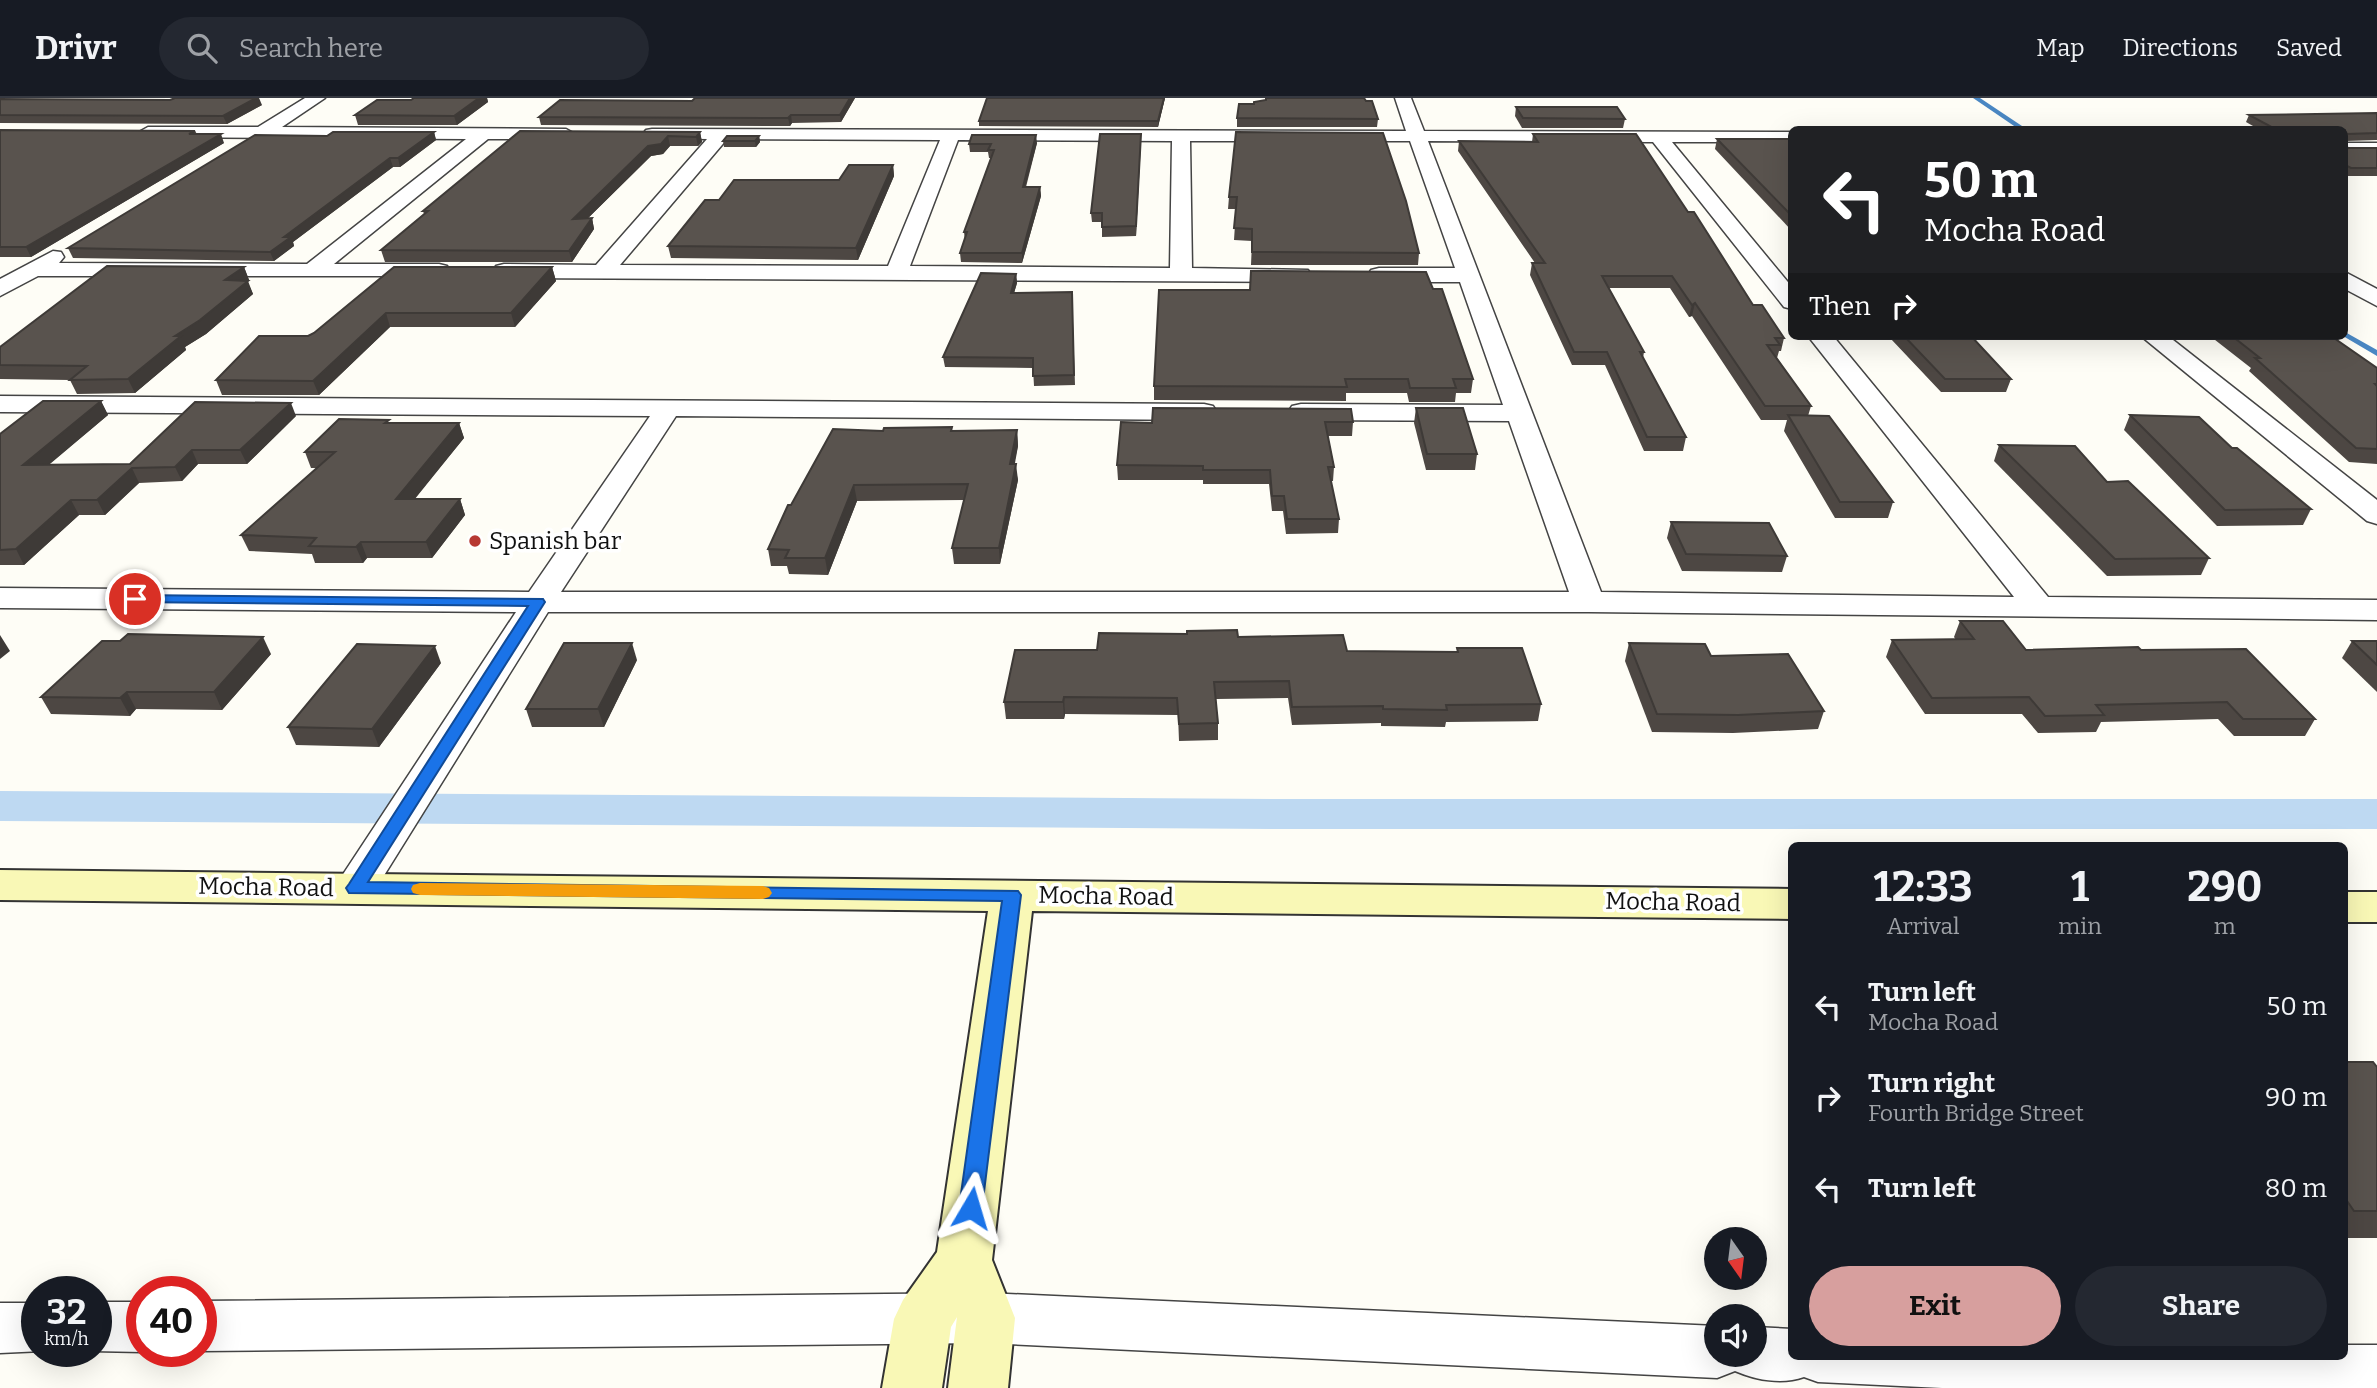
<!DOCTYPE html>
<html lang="en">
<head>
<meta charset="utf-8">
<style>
	:root { --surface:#171b24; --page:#242831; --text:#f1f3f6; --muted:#9ea1a6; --line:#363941; --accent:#d79f9e }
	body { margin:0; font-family:Bitter,serif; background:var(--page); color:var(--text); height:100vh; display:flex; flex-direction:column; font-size:26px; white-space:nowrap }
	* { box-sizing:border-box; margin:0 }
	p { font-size:23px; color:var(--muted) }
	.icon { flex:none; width:38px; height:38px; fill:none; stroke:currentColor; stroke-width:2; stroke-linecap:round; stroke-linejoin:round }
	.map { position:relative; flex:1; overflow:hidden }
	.side { position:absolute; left:1788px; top:744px; width:560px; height:518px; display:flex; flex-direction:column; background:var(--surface); border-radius:10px; box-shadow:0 7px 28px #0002 }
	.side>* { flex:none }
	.hud { position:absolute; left:1788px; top:28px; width:560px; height:214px; border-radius:10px; box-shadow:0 7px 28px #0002; background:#202124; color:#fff; overflow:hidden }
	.needle { width:46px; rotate:166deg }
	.buttons { position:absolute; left:1704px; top:1129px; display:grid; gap:14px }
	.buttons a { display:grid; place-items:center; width:63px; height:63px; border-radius:50%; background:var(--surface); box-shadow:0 7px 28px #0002; font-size:35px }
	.speed { position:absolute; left:21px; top:1178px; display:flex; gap:14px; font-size:35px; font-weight:700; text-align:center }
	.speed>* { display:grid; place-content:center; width:91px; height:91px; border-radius:50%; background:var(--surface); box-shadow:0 7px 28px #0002; line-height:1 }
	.speed small { font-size:18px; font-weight:400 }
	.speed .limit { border:10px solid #d22; background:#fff; color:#111 }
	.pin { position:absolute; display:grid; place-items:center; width:60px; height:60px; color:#fff; margin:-30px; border:4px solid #fff; border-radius:50%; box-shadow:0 2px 7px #0007 }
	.me { position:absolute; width:77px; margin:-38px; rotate:7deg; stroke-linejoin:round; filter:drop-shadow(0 0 5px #0008) }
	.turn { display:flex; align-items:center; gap:24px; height:147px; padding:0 21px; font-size:32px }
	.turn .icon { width:91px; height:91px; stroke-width:2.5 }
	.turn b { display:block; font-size:49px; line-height:60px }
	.then { display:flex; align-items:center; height:66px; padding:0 21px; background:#0003; gap:14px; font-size:26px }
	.eta { display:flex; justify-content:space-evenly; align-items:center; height:119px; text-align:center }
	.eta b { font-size:42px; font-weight:700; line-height:49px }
	.button { display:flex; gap:14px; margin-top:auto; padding:14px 21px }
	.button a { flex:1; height:80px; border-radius:42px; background:var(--accent); color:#111; font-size:28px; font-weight:700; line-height:80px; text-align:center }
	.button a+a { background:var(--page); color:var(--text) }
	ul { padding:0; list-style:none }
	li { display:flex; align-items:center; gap:21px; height:91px; padding:0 21px }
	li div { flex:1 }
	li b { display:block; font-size:26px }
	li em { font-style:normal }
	header { display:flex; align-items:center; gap:42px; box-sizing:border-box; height:98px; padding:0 35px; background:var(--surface); border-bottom:2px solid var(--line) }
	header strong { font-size:33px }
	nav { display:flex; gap:38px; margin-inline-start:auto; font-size:24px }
	.search { width:490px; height:63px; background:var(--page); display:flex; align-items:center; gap:18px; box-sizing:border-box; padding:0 24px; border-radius:38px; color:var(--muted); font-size:26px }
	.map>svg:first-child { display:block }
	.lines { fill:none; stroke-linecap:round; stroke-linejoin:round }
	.stream { fill:#4a87c3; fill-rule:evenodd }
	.canal { fill:#bed9f2; fill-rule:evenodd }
	.street-casing { stroke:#444; stroke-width:3 }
	.secondary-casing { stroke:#333; stroke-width:4 }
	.street { fill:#fff; fill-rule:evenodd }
	.secondary { fill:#f9f8b6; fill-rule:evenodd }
	.wall { fill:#4d4743 }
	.shaded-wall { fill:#3e3a37 }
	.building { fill:#59534e; stroke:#3e3a37; stroke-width:2 }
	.route { fill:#1a73e8; stroke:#114b97; stroke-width:2 }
	.slow { fill:#f59e0b }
	.poi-dot { fill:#b73933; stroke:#fff; stroke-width:2.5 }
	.labels { text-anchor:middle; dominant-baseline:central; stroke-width:7; stroke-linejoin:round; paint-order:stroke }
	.poi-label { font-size:24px; fill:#111; stroke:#fff; text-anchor:start }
	.street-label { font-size:24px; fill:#111; stroke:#fff }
</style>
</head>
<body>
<header>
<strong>Drivr</strong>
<div class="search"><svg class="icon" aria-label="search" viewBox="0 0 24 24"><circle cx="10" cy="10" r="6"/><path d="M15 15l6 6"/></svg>Search here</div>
<nav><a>Map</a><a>Directions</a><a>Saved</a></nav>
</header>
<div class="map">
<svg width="2377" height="1290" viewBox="0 0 2377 1290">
	<rect width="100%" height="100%" fill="#fefdf6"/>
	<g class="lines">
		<g class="stream">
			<polygon points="1973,0 1980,0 2028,32 2020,32"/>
			<polygon points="2345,234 2377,252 2377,258 2343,238 2345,238"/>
		</g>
		<polygon class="canal" points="0,693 1288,701 2377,701 2377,731 1288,731 0,723"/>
		<g class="street-casing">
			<g id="street">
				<polygon points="305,0 325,0 282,29 566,31 575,36 566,41 488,41 334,166 439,166 447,168 450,173 447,178 38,178 0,198 0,181 53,153 61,154 64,159 59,165 307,166 466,41 148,39 139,34 148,29 258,29"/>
				<path d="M1395,0H1411L1424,33L1792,34V44H1672L1792,189V211L1784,209L1653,44L1428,43L1601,494L2014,499L1808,238H1833L2048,499L2377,502V522L1589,514H548L370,800L355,804L340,800L334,790L516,514L0,510V490L529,494L650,318L0,314V298L1204,306L1213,308L1217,314L1213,320L1204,322L676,318L561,494H1569L1509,323L1301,322L1292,320L1288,314L1292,308L1301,306L1503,307L1460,184H1379L1371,182L1368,177L1371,172L1379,170H1455L1410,43H1190L1192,170L1308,172L1311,177L1308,182L1300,184L504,180L496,178L493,173L496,168L504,166L596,167L707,41L646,40L643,36L646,32L652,31L1406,33ZM727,41L940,42L888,168L620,167ZM958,42L1172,43L1170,170L910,168Z"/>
				<rect x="2345" y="45" width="32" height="10"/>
				<polygon points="2345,174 2377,191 2377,208 2345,191"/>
				<polygon points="2141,238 2168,238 2377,402 2377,426 2367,423"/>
				<path d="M986,1195L1717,1228V1256H1755V1229L1792,1231V1258H2345V1247H2377V1290H1942L1818,1284L1804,1279C1782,1287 1756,1282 1735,1273L1717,1280L986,1245L201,1253H200L201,1203Z"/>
				<polygon points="96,1204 142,1204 142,1253 146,1253 142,1254 92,1253 96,1253"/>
				<polygon points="0,1205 37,1205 37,1253 43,1253 0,1255"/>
			</g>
		</g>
		<g class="secondary-casing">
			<g id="secondary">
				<polygon points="0,772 1792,791 1792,821 1032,813 992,1162 1015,1220 1008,1290 948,1290 957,1219 951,1229 942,1290 882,1290 894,1221 903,1202 937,1154 988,813 0,802"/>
				<rect x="2345" y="794" width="32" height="30"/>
			</g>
		</g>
		<use href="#street" class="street"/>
		<use href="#secondary" class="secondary"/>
	</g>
	<g class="wall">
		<polygon points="414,0 487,0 488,4 457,27 358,27 355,17 411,2"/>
		<polygon points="855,0 841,24 792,25 790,28 541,27 539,19 692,3"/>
		<polygon points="1165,0 1158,29 979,28 979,23"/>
		<polygon points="0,1 170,2 262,7 227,26 0,25"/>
		<polygon points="1266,2 1378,21 1377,29 1237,29 1237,20 1254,6"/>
		<polygon points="1516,9 1625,21 1623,30 1522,30 1515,18"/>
		<polygon points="2377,15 2377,42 2346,43 2346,48 2348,50 2377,50 2377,78 2348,78 2345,76 2345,32 2260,32 2246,24 2249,17"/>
		<polygon points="0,32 195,33 197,36 224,45 31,159 0,159"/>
		<polygon points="520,33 700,34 702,44 698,48 670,48 663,56 651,58 588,120 592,120 594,131 572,164 385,164 381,152 424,116 423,113"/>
		<polygon points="434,34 436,42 400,69 393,69 293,144 294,148 274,163 73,160 68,150 327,38"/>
		<polygon points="1236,34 1419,155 1418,167 1251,167 1252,143 1234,142 1236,111 1228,111 1229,99"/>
		<polygon points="1141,36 1136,138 1102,139 1102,124 1092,124 1091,115"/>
		<polygon points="1533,36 1688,114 1753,207 1784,240 1781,253 1779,253 1777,260 1811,308 1808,318 1893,404 1888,420 1835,420 1784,333 1787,322 1761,322 1692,218 1689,219 1670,190 1609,190 1644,254 1643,260 1686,339 1683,353 1644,353 1605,267 1572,267 1530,177 1532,165 1535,165 1458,53 1459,43 1532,44"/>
		<polygon points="759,38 760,44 756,49 724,49 723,43"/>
		<polygon points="1717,41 1792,41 1792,133 1715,51"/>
		<polygon points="1037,45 1026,89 1040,89 1041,98 1022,165 961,164 960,155 965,143 964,134 991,60 989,60 988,54 970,54 969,46"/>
		<polygon points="893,67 894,78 858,162 671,160 668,148 719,102 839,82"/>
		<polygon points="244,169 249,182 247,183 253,196 206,236 185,249 186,252 135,295 77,296 70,282 0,281 0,249"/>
		<polygon points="552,169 556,183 515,229 390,229 319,297 222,297 216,282 314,235"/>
		<polygon points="1016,176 1017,185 1014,195 1072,194 1075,287 1034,288 1033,270 945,269 943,259"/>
		<polygon points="1433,191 1473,281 1471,295 1456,295 1455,304 1409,304 1407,295 1346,295 1346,303 1154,302 1154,288 1250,192"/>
		<polygon points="1883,238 1971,238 2011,281 2006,294 1941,294 1891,241 1886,241"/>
		<polygon points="2210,238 2331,238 2377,270 2377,366 2349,364 2249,273 2251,270"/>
		<polygon points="101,303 108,317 48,367 130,366 296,318 247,366 198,366 182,383 139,385 105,417 79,417 24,467 0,467 0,336"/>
		<polygon points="1416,310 1477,356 1475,372 1426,372 1414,325"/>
		<polygon points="2130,317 2232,350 2311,411 2303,427 2217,428 2124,332"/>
		<polygon points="1353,324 1352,338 1327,338 1334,369 1333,383 1331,383 1339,421 1338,435 1286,436 1283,413 1272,413 1269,386 1203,386 1203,382 1118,382 1117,367 1152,325"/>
		<polygon points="390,325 459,325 464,340 414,401 460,401 465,417 432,460 367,460 363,465 315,465 312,456 249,453 241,437 317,370 311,370 305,354"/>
		<polygon points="952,329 952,333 1017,332 1018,348 1014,366 1018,382 1000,466 954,466 952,450 964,402 857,403 828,477 789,476 787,468 771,468 768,451 883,333"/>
		<polygon points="1999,347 2107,384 2209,460 2201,477 2107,478 1994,363"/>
		<polygon points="1671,424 1787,458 1782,474 1682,473 1667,440"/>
		<polygon points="1960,523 2026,552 2141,552 2315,621 2305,638 2234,638 2218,621 2101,624 2096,634 2038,635 2022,616 1925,616 1886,559 1892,542 1956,542 1954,539"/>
		<polygon points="1238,539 1347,553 1457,554 1457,550 1541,606 1538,623 1446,624 1445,629 1381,628 1381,625 1292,627 1288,600 1216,601 1218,625 1218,642 1179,643 1178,617 1065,616 1064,621 1006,621 1004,604 1097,552"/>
		<polygon points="2352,543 2377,543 2377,594 2342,560"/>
		<polygon points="1629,545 1711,558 1824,613 1818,631 1733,635 1652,634 1625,563"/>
		<polygon points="271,556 222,612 136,611 130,618 51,616 41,599"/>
		<polygon points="637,562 604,629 532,629 526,611"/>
		<polygon points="441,565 379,649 296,647 288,629"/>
		<polygon points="2345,964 2377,969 2377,1140 2345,1140"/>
	</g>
	<g class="shaded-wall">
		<polygon points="256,0 259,0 262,7 227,26 223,18"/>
		<polygon points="479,0 487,0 488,4 457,27 454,18"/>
		<polygon points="850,0 855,0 841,24 840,17"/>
		<polygon points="1164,0 1165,0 1158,29 1158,23"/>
		<polygon points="791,17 792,25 790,28 788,20"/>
		<polygon points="434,34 436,42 400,69 398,60"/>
		<polygon points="700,34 702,44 698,48 696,39"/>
		<polygon points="221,36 224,45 31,159 26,149"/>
		<polygon points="1141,36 1141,45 1136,138 1136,128"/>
		<polygon points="1036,37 1037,45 1023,97 1023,89"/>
		<polygon points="668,38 670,48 663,56 651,58 576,132 573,121 648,48"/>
		<polygon points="759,38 760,44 756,49 755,43"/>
		<polygon points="390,60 393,69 293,144 294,148 274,163 270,154 284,139"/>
		<polygon points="893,67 894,78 858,162 856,150"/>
		<polygon points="1040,89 1041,98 1022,165 1022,155"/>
		<polygon points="592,120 594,131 572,164 569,153"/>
		<polygon points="244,169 249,182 231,195 225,182"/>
		<polygon points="552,169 556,183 515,229 511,215"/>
		<polygon points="1016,176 1017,185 1011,205 1011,195"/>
		<polygon points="248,183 253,196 206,236 185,249 186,252 135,295 128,281 175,238"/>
		<polygon points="1695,205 1692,218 1689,219 1692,207"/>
		<polygon points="386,215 390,229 319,297 313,283"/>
		<polygon points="101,303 108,317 31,382 23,367"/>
		<polygon points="291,305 296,318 247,366 240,352"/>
		<polygon points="459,325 464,340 402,417 396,401"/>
		<polygon points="1017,332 1018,348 1012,382 1010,366"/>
		<polygon points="192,352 198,366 182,383 175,369"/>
		<polygon points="1016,366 1018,382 1000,466 999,450"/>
		<polygon points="132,370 139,385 105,417 97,402"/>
		<polygon points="854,387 857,403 828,477 825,460"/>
		<polygon points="460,401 465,417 432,460 426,444"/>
		<polygon points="71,402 79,417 24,467 16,451"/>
		<polygon points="361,444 367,460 363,465 356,449"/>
		<polygon points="0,537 10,553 0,561"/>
		<polygon points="263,539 271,556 222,612 214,594"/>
		<polygon points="632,545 637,562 604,629 598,611"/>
		<polygon points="435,548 441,565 379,649 372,631"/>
		<polygon points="127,594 136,611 130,618 120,600"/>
		<polygon points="1064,599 1065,616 1064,621 1063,604"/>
	</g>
	<g class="building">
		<polygon points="175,0 256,0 223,18 0,17 0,1 170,2"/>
		<polygon points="414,0 479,0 454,18 355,17 377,2 411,2"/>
		<polygon points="695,0 850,0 840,17 791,17 788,20 539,19 560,2 692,3"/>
		<polygon points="987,0 1164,0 1158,23 979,23"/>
		<polygon points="1266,0 1364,0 1366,3 1372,3 1378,21 1237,20 1239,6 1254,6 1254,4 1266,2"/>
		<polygon points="1516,9 1617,9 1625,21 1523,20"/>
		<polygon points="2377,15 2377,35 2347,36 2346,48 2348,50 2377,50 2377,70 2351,70 2345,67 2345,32 2277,32 2249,17"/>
		<polygon points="0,32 195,33 189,36 221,36 26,149 0,149"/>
		<polygon points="520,33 700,34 696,39 668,38 661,46 648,48 573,121 592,120 569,153 381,152 428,113 423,113"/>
		<polygon points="333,34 434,34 398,60 390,60 284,139 291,139 270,154 68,150 255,37 327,38"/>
		<polygon points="1236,34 1383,35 1406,103 1419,155 1252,154 1252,131 1234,130 1237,99 1229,99"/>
		<polygon points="1100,36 1141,36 1136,128 1102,129 1102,115 1091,115"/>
		<polygon points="1533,36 1636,36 1688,114 1694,114 1753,207 1762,207 1784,240 1775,240 1780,247 1767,247 1811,308 1765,308 1695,205 1692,207 1672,178 1602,178 1644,254 1640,254 1686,339 1647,339 1607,254 1574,254 1532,165 1545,165 1459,43 1538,44"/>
		<polygon points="972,37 1036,37 1023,89 1040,89 1022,155 960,155 967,134 964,134 994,52 988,52 991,46 969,46"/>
		<polygon points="727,38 759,38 755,43 723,43"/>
		<polygon points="1717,41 1792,41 1792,118"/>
		<polygon points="849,67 893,67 856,150 668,148 705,102 719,102 734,82 839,82"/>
		<polygon points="107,168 244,169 225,182 248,183 200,222 175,238 181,238 128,281 70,282 87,268 0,267 0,249"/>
		<polygon points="394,169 552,169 511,215 386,215 313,283 216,282 259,238 308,238 314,235"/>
		<polygon points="1251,173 1426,174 1433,191 1442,191 1473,281 1453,281 1456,290 1410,290 1408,281 1345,281 1347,289 1154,288 1159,192 1250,192"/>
		<polygon points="981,175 1016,176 1011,195 1072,194 1074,277 1033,278 1033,260 943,259"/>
		<polygon points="1904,238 1971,238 2011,281 1945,281"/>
		<polygon points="2232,238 2331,238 2377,270 2377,286 2375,286 2377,288 2377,351 2356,350 2255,260 2260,260"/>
		<polygon points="43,303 101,303 23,367 130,366 195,304 291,305 240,352 192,352 175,369 132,370 97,402 71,402 16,451 0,452 0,336"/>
		<polygon points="1153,310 1351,311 1353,324 1325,324 1334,369 1328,369 1339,421 1287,421 1284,398 1272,398 1270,372 1203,372 1203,368 1117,367 1121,324 1152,325"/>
		<polygon points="1416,310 1463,310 1477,356 1427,356"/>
		<polygon points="1788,317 1829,318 1893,404 1840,404"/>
		<polygon points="2130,317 2199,319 2232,350 2237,350 2311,411 2225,412"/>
		<polygon points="339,321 389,322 385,325 459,325 396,401 460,401 426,444 361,444 356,449 309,448 316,440 241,437 335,354 305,354"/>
		<polygon points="952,329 951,333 1017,332 1010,366 1016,366 999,450 952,450 968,386 854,387 825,460 785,460 789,452 768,451 788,407 791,407 833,331 883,333 884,330"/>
		<polygon points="1999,347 2075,348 2107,384 2128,383 2209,460 2115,461"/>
		<polygon points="1671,424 1769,425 1787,458 1686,456"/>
		<polygon points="1960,523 2003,523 2026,552 2138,549 2141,552 2246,551 2315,621 2243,621 2227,604 2096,607 2104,617 2045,618 2029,599 1932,600 1892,542 1974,541"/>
		<polygon points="1237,532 1238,539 1343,537 1347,553 1458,554 1457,550 1522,550 1541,606 1446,607 1447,612 1383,611 1383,608 1292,609 1289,583 1214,584 1218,625 1179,626 1177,600 1064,599 1063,604 1004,604 1015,552 1097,552 1099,535 1187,536 1187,533"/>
		<polygon points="128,536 263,539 214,594 127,594 120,600 41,599 102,543 120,543"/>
		<polygon points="2352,543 2377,543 2377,567"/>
		<polygon points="564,545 632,545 598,611 526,611"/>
		<polygon points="1629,545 1705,546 1711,558 1788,556 1824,613 1738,617 1657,616"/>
		<polygon points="357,546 435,548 372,631 288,629"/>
		<polygon points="2345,964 2373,964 2377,969 2377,1113 2354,1113 2345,1100"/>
	</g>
	<polygon class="route" points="135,497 543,501 545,504 368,784 1018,793 1021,797 982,1110 978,1117 971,1120 963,1117 959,1110 1002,803 349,795 346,790 349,786 528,508 130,504 130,498"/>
	<polygon class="slow" points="420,785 763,788 769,790 772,795 769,799 763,801 420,797 413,795 411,791 413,787"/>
	<circle class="poi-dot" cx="475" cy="443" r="7"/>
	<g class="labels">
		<g class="poi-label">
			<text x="489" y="443">Spanish bar</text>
		</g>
		<g class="street-label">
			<text transform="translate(266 789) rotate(1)">Mocha Road</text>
			<text transform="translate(1106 798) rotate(1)">Mocha Road</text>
			<text transform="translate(1673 804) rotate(1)">Mocha Road</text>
		</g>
	</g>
</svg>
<div class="buttons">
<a><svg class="needle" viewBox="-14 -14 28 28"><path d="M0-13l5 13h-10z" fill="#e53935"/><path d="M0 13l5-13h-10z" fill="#9ea1a6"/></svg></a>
<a><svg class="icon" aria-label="sound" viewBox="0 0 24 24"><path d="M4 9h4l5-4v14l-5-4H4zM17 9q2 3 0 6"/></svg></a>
</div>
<div class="speed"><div>32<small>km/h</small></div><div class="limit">40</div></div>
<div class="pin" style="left:135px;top:501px;background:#d93025"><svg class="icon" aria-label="arrive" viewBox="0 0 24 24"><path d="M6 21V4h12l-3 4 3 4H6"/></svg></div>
<svg class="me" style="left:971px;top:1110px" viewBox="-20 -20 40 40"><path d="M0-17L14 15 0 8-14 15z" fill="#1a73e8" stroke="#fff" stroke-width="4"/></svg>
<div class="hud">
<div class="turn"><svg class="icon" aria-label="left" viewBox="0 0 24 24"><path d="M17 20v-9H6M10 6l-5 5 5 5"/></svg><div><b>50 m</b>Mocha Road</div></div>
<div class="then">Then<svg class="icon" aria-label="right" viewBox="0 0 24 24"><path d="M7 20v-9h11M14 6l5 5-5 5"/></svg></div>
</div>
<section class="side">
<div class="eta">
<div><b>12:33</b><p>Arrival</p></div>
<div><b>1</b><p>min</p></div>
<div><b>290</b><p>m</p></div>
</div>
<ul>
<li><svg class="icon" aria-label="left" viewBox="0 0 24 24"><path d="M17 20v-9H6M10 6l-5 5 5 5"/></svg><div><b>Turn left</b><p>Mocha Road</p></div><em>50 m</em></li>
<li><svg class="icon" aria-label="right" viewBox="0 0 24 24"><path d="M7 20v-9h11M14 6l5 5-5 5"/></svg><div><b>Turn right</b><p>Fourth Bridge Street</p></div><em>90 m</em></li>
<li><svg class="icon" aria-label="left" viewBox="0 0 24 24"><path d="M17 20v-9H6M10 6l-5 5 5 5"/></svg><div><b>Turn left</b></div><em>80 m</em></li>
</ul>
<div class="button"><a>Exit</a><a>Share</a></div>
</section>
</div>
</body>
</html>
